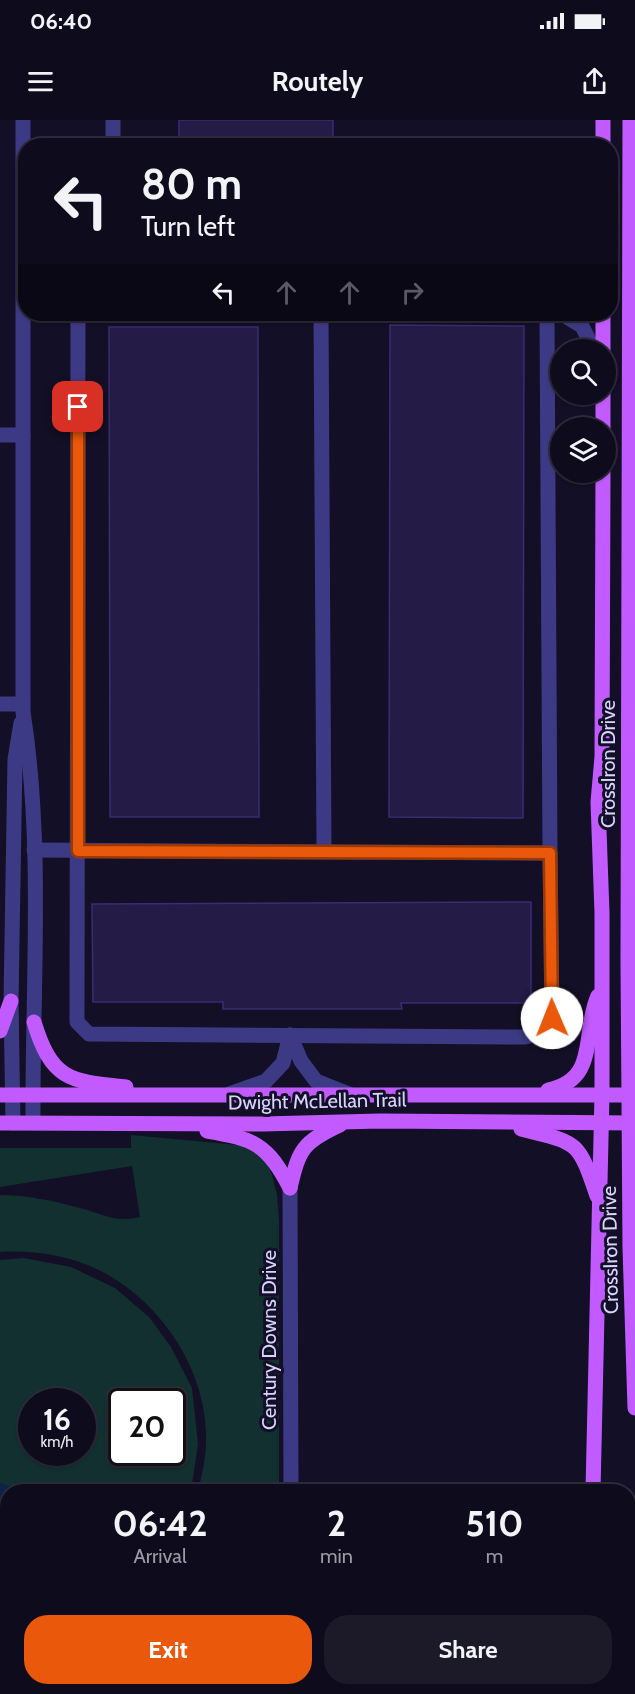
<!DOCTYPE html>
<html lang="en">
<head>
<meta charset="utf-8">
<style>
	:root { --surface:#0e0b1c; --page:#1c1929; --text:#f1f3f6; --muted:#9b9ba3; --line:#2e2b3b; --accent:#ea580c }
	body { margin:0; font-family:Cabin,sans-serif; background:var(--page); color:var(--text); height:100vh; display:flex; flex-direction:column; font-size:22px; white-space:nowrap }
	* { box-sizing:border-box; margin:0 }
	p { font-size:20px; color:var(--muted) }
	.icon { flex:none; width:33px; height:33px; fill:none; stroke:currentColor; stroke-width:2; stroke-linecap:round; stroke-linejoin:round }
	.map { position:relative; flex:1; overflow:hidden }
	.drawer { position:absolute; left:0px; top:1364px; width:636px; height:212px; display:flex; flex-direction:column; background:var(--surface); border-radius:24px 24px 0 0; box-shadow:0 2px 4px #0004,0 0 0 2px var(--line) }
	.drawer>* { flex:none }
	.banner { position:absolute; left:18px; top:18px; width:600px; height:183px; border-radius:24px; box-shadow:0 2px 4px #0004,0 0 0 2px var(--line); background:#0e0b1c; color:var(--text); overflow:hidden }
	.fabs { position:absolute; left:550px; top:219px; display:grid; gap:12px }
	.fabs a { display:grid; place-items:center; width:66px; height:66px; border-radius:50%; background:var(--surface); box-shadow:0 2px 4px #0004,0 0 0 2px var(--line); font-size:30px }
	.speed { position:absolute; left:18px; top:1268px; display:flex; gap:12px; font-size:30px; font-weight:700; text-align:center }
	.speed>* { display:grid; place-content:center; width:78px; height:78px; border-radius:50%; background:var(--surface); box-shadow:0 2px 4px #0004,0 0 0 2px var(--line); line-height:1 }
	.speed small { font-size:15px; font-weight:400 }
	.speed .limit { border:3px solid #111; border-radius:9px; background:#fff; color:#111 }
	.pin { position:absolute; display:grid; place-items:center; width:51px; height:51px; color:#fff; margin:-26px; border-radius:12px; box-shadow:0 3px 9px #0006 }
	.me { position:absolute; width:66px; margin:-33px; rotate:359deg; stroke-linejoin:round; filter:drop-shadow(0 0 4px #0008) }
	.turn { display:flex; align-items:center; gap:21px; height:126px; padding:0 24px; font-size:27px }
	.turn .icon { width:78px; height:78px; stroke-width:2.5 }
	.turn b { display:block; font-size:42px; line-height:51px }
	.lanes { display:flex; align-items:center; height:57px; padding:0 24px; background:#0003; justify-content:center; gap:30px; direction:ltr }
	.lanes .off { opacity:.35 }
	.eta { display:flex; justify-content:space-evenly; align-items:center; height:102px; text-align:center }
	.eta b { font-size:36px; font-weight:700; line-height:42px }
	.cta { display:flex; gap:12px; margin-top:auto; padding:12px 24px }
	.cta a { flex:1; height:69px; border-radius:24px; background:var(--accent); color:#fff; font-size:24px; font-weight:700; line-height:69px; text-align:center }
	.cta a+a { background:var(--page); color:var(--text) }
	.status { display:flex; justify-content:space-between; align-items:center; height:42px; padding:0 30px; background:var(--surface); direction:ltr }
	.status svg { height:16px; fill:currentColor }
	header { display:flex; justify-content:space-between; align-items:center; height:78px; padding:0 24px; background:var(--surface); font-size:27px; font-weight:700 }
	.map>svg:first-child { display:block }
	.green { fill:#12302f; fill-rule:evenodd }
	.water { fill:#0c2248 }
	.building { fill:#241b47; stroke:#3b2d73; stroke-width:1.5 }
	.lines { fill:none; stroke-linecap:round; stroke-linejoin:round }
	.minor { stroke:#3d3a85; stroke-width:15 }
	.major { stroke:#c25bff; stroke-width:15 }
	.route-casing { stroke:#983908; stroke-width:15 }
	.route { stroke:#ea580c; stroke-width:10 }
	.labels { text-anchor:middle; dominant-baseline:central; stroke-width:6; stroke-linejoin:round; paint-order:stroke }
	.street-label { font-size:20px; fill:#d9d4ff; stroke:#130f26 }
</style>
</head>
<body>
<div class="status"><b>06:40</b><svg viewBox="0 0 49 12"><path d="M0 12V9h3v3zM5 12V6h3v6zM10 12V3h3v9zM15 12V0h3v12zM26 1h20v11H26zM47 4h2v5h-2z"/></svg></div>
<header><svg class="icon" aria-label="menu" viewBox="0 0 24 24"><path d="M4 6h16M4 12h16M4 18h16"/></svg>Routely<svg class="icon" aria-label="share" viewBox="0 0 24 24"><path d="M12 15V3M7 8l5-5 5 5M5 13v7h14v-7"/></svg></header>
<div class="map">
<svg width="635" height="1574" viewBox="0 0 635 1574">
	<rect width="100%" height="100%" fill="#130f26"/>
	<g class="green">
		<path d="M131,1015L238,1025L257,1033L267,1043L272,1055L277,1075L279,1100V1371H198C203,1352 207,1332 206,1312C204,1241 151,1169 85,1144C59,1134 27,1130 0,1132V1075C27,1075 54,1081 80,1088C104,1094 114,1103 140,1097L132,1046L0,1067V1028H131Z"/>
		<path d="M24,1138L71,1147L115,1168L149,1197L171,1227L192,1268L198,1324L191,1371H8L7,1512L0,1514V1140ZM32,1281H82V1332H32ZM122,1281H172V1332H122Z"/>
		<polygon points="7,1520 8,1568 43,1568 15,1574 0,1574 0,1521"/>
	</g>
	<polygon class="water" points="0,1363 21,1371 8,1371 7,1473 0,1474"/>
	<g class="building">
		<rect x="179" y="0" width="154" height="26"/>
		<polygon points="390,205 524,206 523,698 389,697"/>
		<polygon points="109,207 258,207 259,697 110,697"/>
		<polygon points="531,782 531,883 401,883 402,889 223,889 223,882 93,882 92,784"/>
	</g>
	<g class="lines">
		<g class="minor">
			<path d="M23,0V592C44,725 32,868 33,1003"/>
			<polyline points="113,0 113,26"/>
			<polyline points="78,194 77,902 89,914 525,917 542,912 552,898 550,733 324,732"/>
			<polyline points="547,194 550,733"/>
			<polyline points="562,194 582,206 594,230"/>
			<polyline points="0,315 23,315"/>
			<polyline points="0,584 23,584"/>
			<polyline points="34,730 324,732 321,194"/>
			<polyline points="290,915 301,941 316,961 351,975"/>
			<polyline points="229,974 266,961 283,943 290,915"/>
			<polyline points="13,1003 11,881 15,639 21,603"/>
			<polyline points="290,1068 291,1371"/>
			<polyline points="163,1568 163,1574"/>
			<polyline points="291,1568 291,1574"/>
			<polyline points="240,1574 240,1568"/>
		</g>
		<g class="major">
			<polyline points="603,0 603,26"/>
			<polyline points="630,0 628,841 630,1127 635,1288"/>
			<polyline points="603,194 603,230"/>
			<polyline points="603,308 603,274"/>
			<path d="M34,902C52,961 70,961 126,967"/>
			<polyline points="0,911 11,881"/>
			<path d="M548,970C600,959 581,913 598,876"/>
			<polyline points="0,975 635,975"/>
			<polyline points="0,1003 263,1004 380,1001 635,1003"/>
			<path d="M521,1009C577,1023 578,1019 597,1076"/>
			<path d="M207,1011C254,1019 268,1024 290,1068"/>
			<path d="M290,1068C299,1029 303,1022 340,1005"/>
			<polyline points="593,1371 602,974 602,793 598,682 602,637 603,352"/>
			<polyline points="594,1568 596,1574"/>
		</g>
	</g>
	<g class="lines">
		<g class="route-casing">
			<polyline id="route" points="78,287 78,731 550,733 552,898"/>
		</g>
		<use href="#route" class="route"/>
	</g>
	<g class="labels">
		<g class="street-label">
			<text transform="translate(608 644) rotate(-90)">CrossIron Drive</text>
			<text transform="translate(317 981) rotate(-1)">Dwight McLellan Trail</text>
			<text transform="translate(610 1130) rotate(-91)">CrossIron Drive</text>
			<text transform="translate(269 1220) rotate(-90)">Century Downs Drive</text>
		</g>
	</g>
</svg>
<div class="fabs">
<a><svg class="icon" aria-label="search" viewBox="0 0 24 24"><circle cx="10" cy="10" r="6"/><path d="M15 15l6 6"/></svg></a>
<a><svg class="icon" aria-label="layers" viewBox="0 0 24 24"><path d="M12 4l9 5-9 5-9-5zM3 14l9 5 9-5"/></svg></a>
</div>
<div class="speed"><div>16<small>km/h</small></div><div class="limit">20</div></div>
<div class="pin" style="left:78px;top:287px;background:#d93025"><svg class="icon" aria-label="arrive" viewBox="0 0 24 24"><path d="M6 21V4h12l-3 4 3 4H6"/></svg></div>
<svg class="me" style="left:552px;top:898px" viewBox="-20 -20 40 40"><circle r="19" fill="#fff"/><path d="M0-13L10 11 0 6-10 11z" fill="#ea580c"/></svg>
<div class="banner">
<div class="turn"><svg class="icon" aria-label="left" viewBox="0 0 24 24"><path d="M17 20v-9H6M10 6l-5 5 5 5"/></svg><div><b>80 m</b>Turn left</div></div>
<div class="lanes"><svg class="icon" aria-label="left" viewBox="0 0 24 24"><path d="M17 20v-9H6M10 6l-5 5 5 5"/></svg><svg class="icon off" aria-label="ahead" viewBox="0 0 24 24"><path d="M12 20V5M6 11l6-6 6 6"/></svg><svg class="icon off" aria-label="ahead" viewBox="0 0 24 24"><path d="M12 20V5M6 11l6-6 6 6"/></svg><svg class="icon off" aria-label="right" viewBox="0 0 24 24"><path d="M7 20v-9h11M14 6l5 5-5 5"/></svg></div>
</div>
<section class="drawer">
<div class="eta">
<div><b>06:42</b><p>Arrival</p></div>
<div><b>2</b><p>min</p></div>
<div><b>510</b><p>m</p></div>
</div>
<div class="cta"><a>Exit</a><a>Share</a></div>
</section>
</div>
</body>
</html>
